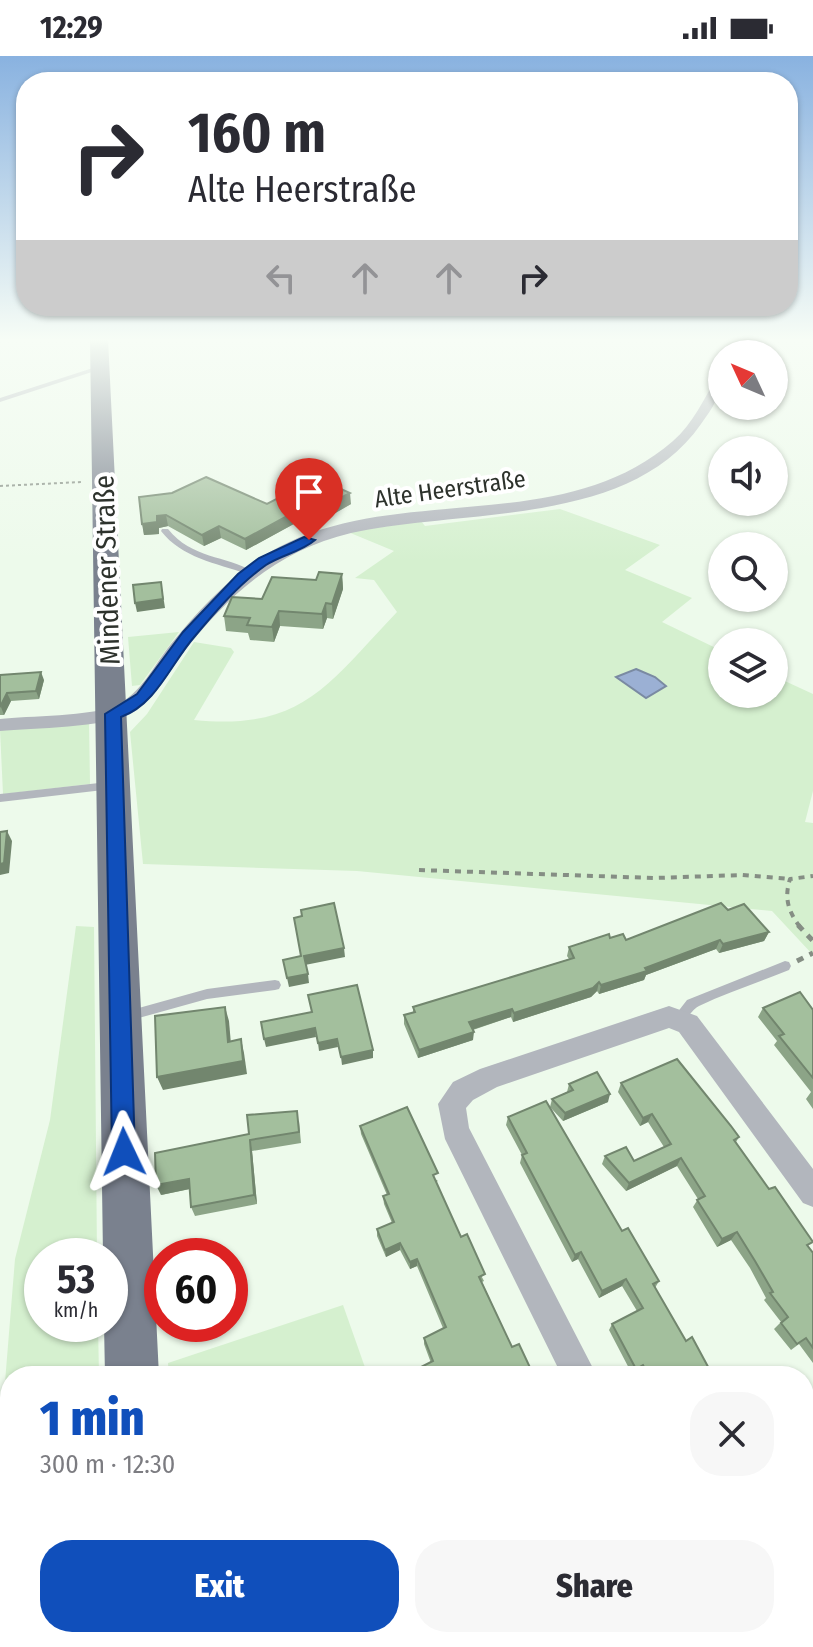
<!DOCTYPE html>
<html lang="en">
<head>
<meta charset="utf-8">
<style>
	:root { --surface:#fff; --page:#f7f7f7; --text:#2b2b33; --muted:#7c7c81; --accent:#104fbb }
	body { margin:0; font-family:"Fira Sans Condensed",sans-serif; background:var(--page); color:var(--text); height:100vh; display:flex; flex-direction:column; font-size:30px; white-space:nowrap }
	* { box-sizing:border-box; margin:0 }
	p { font-size:26px; color:var(--muted) }
	.icon { flex:none; width:44px; height:44px; fill:none; stroke:currentColor; stroke-width:2; stroke-linecap:round; stroke-linejoin:round }
	.map { position:relative; flex:1; overflow:hidden }
	.sheet { position:absolute; left:0px; top:1310px; width:814px; height:282px; display:flex; flex-direction:column; background:var(--surface); border-radius:32px 32px 0 0; box-shadow:0 2px 6px #0004 }
	.sheet>* { flex:none }
	.banner { position:absolute; left:16px; top:16px; width:782px; height:244px; border-radius:32px; box-shadow:0 2px 6px #0004; background:#fff; color:var(--text); overflow:hidden }
	.needle { width:52px; rotate:314deg }
	.buttons { position:absolute; left:708px; top:284px; display:grid; gap:16px }
	.buttons a { display:grid; place-items:center; width:80px; height:80px; border-radius:50%; background:var(--surface); box-shadow:0 2px 6px #0004; font-size:40px }
	.speed { position:absolute; left:24px; top:1182px; display:flex; gap:16px; font-size:40px; font-weight:700; text-align:center }
	.speed>* { display:grid; place-content:center; width:104px; height:104px; border-radius:50%; background:var(--surface); box-shadow:0 2px 6px #0004; line-height:1 }
	.speed small { font-size:20px; font-weight:400 }
	.speed .limit { border:12px solid #d22; background:#fff; color:#111 }
	.pin { position:absolute; display:grid; place-items:center; width:68px; height:68px; color:#fff; margin:-82px -34px; border-radius:50% 50% 50% 0; rotate:-45deg; box-shadow:0 0 8px #0007 }
	.pin .icon { rotate:45deg }
	.me { position:absolute; width:88px; margin:-44px; rotate:358deg; stroke-linejoin:round; filter:drop-shadow(0 0 6px #0008) }
	.turn { display:flex; align-items:center; gap:28px; height:168px; padding:0 40px; font-size:36px }
	.turn .icon { width:104px; height:104px; stroke-width:2.5 }
	.turn b { display:block; font-size:56px; line-height:68px }
	.lanes { display:flex; align-items:center; height:76px; padding:0 40px; background:#0003; justify-content:center; gap:40px; direction:ltr }
	.lanes .off { opacity:.35 }
	.round { display:grid; place-items:center; flex:none; width:84px; height:84px; border-radius:32px; background:var(--page) }
	.head { display:flex; align-items:center; justify-content:space-between; height:136px; padding:0 40px }
	h1 { font-size:48px; font-weight:800; line-height:60px; color:var(--accent) }
	.button { display:flex; gap:16px; margin-top:auto; padding:16px 40px }
	.button a { flex:1; height:92px; border-radius:32px; background:var(--accent); color:#fff; font-size:32px; font-weight:800; line-height:92px; text-align:center }
	.button a+a { background:var(--page); color:var(--text) }
	.status { display:flex; justify-content:space-between; align-items:center; height:56px; padding:0 40px; background:var(--surface); direction:ltr }
	.status svg { height:22px; fill:currentColor }
	.map>svg:first-child { display:block }
	.green { fill:#d5f0cf }
	.water { fill:#9bb0d4; stroke:#7a8aa2; stroke-width:2 }
	.lines { fill:none; stroke-linecap:round; stroke-linejoin:round }
	.path-far2 { stroke:#858e84; stroke-width:2; stroke-dasharray:3 3; stroke-linecap:butt }
	.path-far1 { stroke:#858e84; stroke-width:4; stroke-dasharray:6 6; stroke-linecap:butt }
	.path { stroke:#858e84; stroke-width:5; stroke-dasharray:7 7; stroke-linecap:butt }
	.service { fill:#b2b6bd; fill-rule:evenodd }
	.minor { fill:#b2b6bd; fill-rule:evenodd }
	.primary { fill:#7a818e; fill-rule:evenodd }
	.wall { fill:#8ca487 }
	.shaded-wall { fill:#72866e }
	.building { fill:#a3bf9d; stroke:#72866e; stroke-width:2 }
	.route { fill:#104fbb; stroke:#0a337a; stroke-width:2 }
	.labels { text-anchor:middle; dominant-baseline:central; stroke-width:8; stroke-linejoin:round; paint-order:stroke }
	.far-street-label { font-size:24px; fill:#2d322c; stroke:#fff }
	.street-label { font-size:28px; fill:#2d322c; stroke:#fff }
</style>
</head>
<body>
<div class="status"><b>12:29</b><svg viewBox="0 0 49 12"><path d="M0 12V9h3v3zM5 12V6h3v6zM10 12V3h3v9zM15 12V0h3v12zM26 1h20v11H26zM47 4h2v5h-2z"/></svg></div>
<div class="map">
<svg width="813" height="1591" viewBox="0 0 813 1591">
	<rect width="100%" height="100%" fill="#edfaeb"/>
	<g class="green">
		<path d="M560,453L660,489L625,514L692,542L662,566L722,595V638H774V620L813,638V735L805,766L813,767V899L772,855L357,815L143,808L130,676L147,658L194,586L231,592L234,596L194,664C303,675 328,628 397,556L374,524L355,522L394,495L348,476L421,465L425,470Z"/>
		<polygon points="179,576 140,629 132,630 128,581"/>
		<polygon points="89,667 90,728 3,738 0,674"/>
		<polygon points="76,870 94,871 97,1200 42,1200 42,1268 98,1268 99,1320 10,1320 10,1582 104,1582 104,1591 0,1591 0,1388 15,1203 50,1064"/>
		<polygon points="343,1249 368,1320 169,1320 168,1307"/>
		<polygon points="196,1582 462,1582 465,1591 197,1591"/>
	</g>
	<polygon class="water" points="636,613 655,621 666,630 646,642 616,621"/>
	<g class="lines">
		<polyline class="path-far2" points="0,430 81,426"/>
		<g class="path-far1">
			<polyline points="419,814 654,822 742,819 790,823"/>
			<path d="M800,871C788,855 784,842 790,823L813,820"/>
		</g>
		<g class="path">
			<polyline points="798,869 813,885"/>
			<polyline points="797,905 813,897"/>
		</g>
		<g class="service">
			<polygon points="99,310 102,312 101,313 0,346 0,342"/>
			<path d="M162,473H168C192,503 225,499 254,516L247,518C216,507 182,502 161,475Z"/>
			<polygon points="108,726 112,727 113,730 112,733 0,746 0,738"/>
			<path d="M785,905L789,906L791,910L789,914C760,926 728,936 699,950C688,956 688,968 674,966L673,962L687,944Z"/>
			<polygon points="275,924 279,925 281,929 279,933 275,934 207,943 128,965 123,964 122,960 123,956 128,955 207,933"/>
		</g>
		<g class="minor">
			<polygon points="740,283 751,283 743,298 731,298"/>
			<path d="M722,319C722,338 712,353 701,368C629,472 461,452 351,477C278,494 228,539 183,597C167,618 155,644 132,657C105,672 33,672 0,675V663C27,660 93,660 115,650C141,638 154,609 171,588C202,550 236,514 279,491C401,427 562,481 673,385C693,368 704,342 718,320Z"/>
			<polygon points="669,950 697,960 813,1113 813,1151 803,1147 679,976 669,972 497,1031 473,1044 466,1052 469,1072 597,1320 562,1320 445,1083 438,1048 453,1026 480,1013"/>
			<polygon points="699,1582 739,1582 742,1591 702,1591"/>
		</g>
		<g class="primary">
			<polygon points="90,283 108,283 159,1320 105,1320 104,1268 110,1268 110,1200 103,1200"/>
			<rect x="118" y="1582" width="64" height="9"/>
		</g>
	</g>
	<g class="wall">
		<polygon points="317,422 351,448 323,464 312,458 246,494 221,482 204,490 168,470 159,472 159,478 144,479 139,441 267,448"/>
		<polygon points="342,518 343,533 333,563 327,562 323,573 280,570 274,586 250,584 248,577 226,575 224,560 262,543 316,524"/>
		<polygon points="0,619 44,624 39,643 11,645 4,659 0,659"/>
		<polygon points="728,854 769,876 764,885 719,897 716,893 646,919 644,924 599,938 597,935 591,941 513,966 511,961 473,974 473,984 418,1002 404,968 404,959 413,957 413,951 569,903 567,900 569,891 610,882 626,884"/>
		<polygon points="763,952 813,954 813,1053 806,1043 811,1036 774,989 777,985 758,961"/>
		<polygon points="621,1027 739,1081 736,1086 813,1197 813,1307 799,1288 791,1294 774,1273 781,1266 764,1244 766,1242 750,1212 731,1184 717,1191 693,1151 698,1143 677,1110 626,1135 602,1108 605,1100 634,1105 664,1091 648,1066 640,1070 618,1036"/>
		<polygon points="569,1028 608,1046 563,1065 550,1051 552,1043 567,1036"/>
		<polygon points="508,1061 622,1175 659,1225 655,1232 686,1285 713,1320 641,1320 639,1315 632,1318 609,1274 612,1268 637,1255 622,1230 599,1242 578,1203 572,1206 520,1107 522,1099 506,1069"/>
		<polygon points="299,1065 301,1087 252,1095 257,1148 195,1160 191,1151 190,1133 161,1139 249,1078"/>
		<polygon points="360,1070 438,1125 436,1126 461,1181 484,1225 482,1226 512,1291 534,1320 411,1320 411,1316 431,1307 424,1288 424,1282 443,1272 417,1210 410,1213 400,1194 386,1201 377,1180 377,1173 392,1167 384,1148 383,1140 387,1139 361,1078"/>
		<polygon points="813,1504 813,1591 808,1591 809,1590 803,1582 804,1513"/>
		<polygon points="577,1582 660,1582 665,1591 581,1591"/>
	</g>
	<g class="shaded-wall">
		<polygon points="350,437 351,448 323,464 322,452"/>
		<polygon points="311,447 312,458 246,494 245,483"/>
		<polygon points="166,459 168,470 159,472 159,478 144,479 142,468 157,460"/>
		<polygon points="219,470 221,482 204,490 202,479"/>
		<polygon points="342,518 343,533 333,563 332,548"/>
		<polygon points="161,526 165,552 137,556 135,547"/>
		<polygon points="326,547 327,562 323,573 322,558"/>
		<polygon points="279,555 280,570 274,586 272,571"/>
		<polygon points="41,616 44,624 39,643 36,635"/>
		<polygon points="7,637 11,645 4,659 1,651"/>
		<polygon points="7,775 12,785 9,817 0,819 0,808"/>
		<polygon points="769,876 764,885 719,897 723,888"/>
		<polygon points="720,884 716,893 646,919 644,924 599,938 601,929"/>
		<polygon points="344,892 345,901 305,909 304,900"/>
		<polygon points="308,918 309,927 289,931 287,922"/>
		<polygon points="599,926 597,935 591,941 513,966 514,957"/>
		<polygon points="225,951 229,965 232,1000 228,986"/>
		<polygon points="512,953 511,961 468,975 469,966"/>
		<polygon points="315,972 316,981 266,991 264,983"/>
		<polygon points="474,976 473,984 418,1002 419,994"/>
		<polygon points="241,983 244,997 247,1018 163,1034 157,1021"/>
		<polygon points="337,983 338,991 319,995 318,987"/>
		<polygon points="373,994 373,1002 342,1009 341,1001"/>
		<polygon points="610,1038 608,1046 563,1065 565,1057"/>
		<polygon points="652,1058 648,1066 640,1070 643,1062"/>
		<polygon points="250,1084 252,1095 257,1148 254,1139"/>
		<polygon points="681,1102 677,1110 626,1135 629,1127"/>
		<polygon points="189,1123 194,1132 161,1139 156,1129"/>
		<polygon points="737,1176 731,1184 717,1191 722,1183"/>
		<polygon points="400,1187 400,1194 386,1201 385,1194"/>
		<polygon points="581,1196 578,1203 572,1206 575,1199"/>
		<polygon points="417,1203 417,1210 410,1213 410,1206"/>
		<polygon points="626,1223 622,1230 599,1242 602,1235"/>
	</g>
	<g class="building">
		<polygon points="206,421 267,448 317,422 350,437 322,452 311,447 245,483 219,470 202,479 166,459 157,460 157,466 142,468 139,441 172,437"/>
		<polygon points="319,516 342,518 332,548 326,547 322,558 279,555 272,571 247,569 250,562 224,560 232,541 262,543 272,521 316,524"/>
		<polygon points="161,526 163,543 135,547 133,529"/>
		<polygon points="41,616 36,635 7,637 0,651 0,619"/>
		<polygon points="7,775 4,807 0,808 0,776"/>
		<polygon points="334,847 344,892 304,900 308,918 287,922 283,904 301,900 294,862 302,860 301,854"/>
		<polygon points="721,847 728,854 744,848 769,876 723,888 720,884 645,912 647,915 601,929 599,926 593,932 514,957 512,953 469,966 474,976 419,994 404,959 415,956 413,951 574,902 569,891 609,878 610,882 623,878 626,884"/>
		<polygon points="357,929 373,994 341,1001 337,983 318,987 315,972 264,983 261,966 312,956 308,939"/>
		<polygon points="800,936 813,954 813,1022 779,980 784,978 763,952"/>
		<polygon points="225,951 228,986 241,983 243,1005 157,1021 155,960"/>
		<polygon points="677,1003 731,1070 739,1081 734,1084 769,1133 775,1131 813,1186 807,1189 813,1197 813,1292 806,1282 797,1288 781,1267 788,1261 770,1237 773,1236 755,1205 737,1176 722,1183 697,1144 705,1140 681,1102 629,1127 605,1100 626,1091 634,1105 671,1088 652,1058 643,1062 621,1027"/>
		<polygon points="597,1016 610,1038 565,1057 552,1043 573,1034 569,1028"/>
		<polygon points="546,1045 622,1175 628,1172 659,1225 653,1228 686,1285 692,1281 713,1320 649,1320 643,1309 636,1313 612,1268 643,1252 626,1223 602,1235 581,1196 575,1199 522,1099 527,1097 508,1061"/>
		<polygon points="407,1051 438,1117 433,1119 461,1181 467,1178 485,1218 479,1221 512,1291 519,1288 534,1320 412,1320 411,1316 433,1305 424,1282 446,1271 417,1203 410,1206 400,1187 385,1194 377,1173 394,1166 383,1140 389,1138 360,1070"/>
		<polygon points="297,1055 299,1076 250,1084 254,1139 191,1151 189,1123 156,1129 155,1097 249,1078 247,1059"/>
		<polygon points="813,1510 813,1583 804,1571 804,1520"/>
		<polygon points="581,1582 660,1582 665,1591 586,1591"/>
	</g>
	<linearGradient id="sky" x2="0" y2="1"><stop stop-color="#89b2e0"/><stop offset="0.56" stop-color="#f7fdf6"/><stop offset="1" stop-color="#f7fdf6" stop-opacity="0"/></linearGradient>
	<rect width="813" height="506" fill="url(#sky)"/>
	<path class="route" d="M304,481L315,484C301,496 281,499 266,509C239,528 216,555 195,580C171,607 157,648 121,661L135,1096L132,1104L124,1107L115,1104L112,1096L105,658L137,638L183,576L238,518L259,502Z"/>
	<g class="labels">
		<g class="far-street-label">
			<text transform="translate(450 433) rotate(-8)">Alte Heerstraße</text>
		</g>
		<g class="street-label">
			<text transform="translate(107 514) rotate(-92)">Mindener Straße</text>
		</g>
	</g>
</svg>
<div class="buttons">
<a><svg class="needle" viewBox="-14 -14 28 28"><path d="M0-13l5 13h-10z" fill="#e53935"/><path d="M0 13l5-13h-10z" fill="#7c7c81"/></svg></a>
<a><svg class="icon" aria-label="sound" viewBox="0 0 24 24"><path d="M4 9h4l5-4v14l-5-4H4zM17 9q2 3 0 6"/></svg></a>
<a><svg class="icon" aria-label="search" viewBox="0 0 24 24"><circle cx="10" cy="10" r="6"/><path d="M15 15l6 6"/></svg></a>
<a><svg class="icon" aria-label="layers" viewBox="0 0 24 24"><path d="M12 4l9 5-9 5-9-5zM3 14l9 5 9-5"/></svg></a>
</div>
<div class="speed"><div>53<small>km/h</small></div><div class="limit">60</div></div>
<div class="pin" style="left:309px;top:484px;background:#d93025"><svg class="icon" aria-label="arrive" viewBox="0 0 24 24"><path d="M6 21V4h12l-3 4 3 4H6"/></svg></div>
<svg class="me" style="left:124px;top:1096px" viewBox="-20 -20 40 40"><path d="M0-17L14 15 0 8-14 15z" fill="#104fbb" stroke="#fff" stroke-width="4"/></svg>
<div class="banner">
<div class="turn"><svg class="icon" aria-label="right" viewBox="0 0 24 24"><path d="M7 20v-9h11M14 6l5 5-5 5"/></svg><div><b>160 m</b>Alte Heerstraße</div></div>
<div class="lanes"><svg class="icon off" aria-label="left" viewBox="0 0 24 24"><path d="M17 20v-9H6M10 6l-5 5 5 5"/></svg><svg class="icon off" aria-label="ahead" viewBox="0 0 24 24"><path d="M12 20V5M6 11l6-6 6 6"/></svg><svg class="icon off" aria-label="ahead" viewBox="0 0 24 24"><path d="M12 20V5M6 11l6-6 6 6"/></svg><svg class="icon" aria-label="right" viewBox="0 0 24 24"><path d="M7 20v-9h11M14 6l5 5-5 5"/></svg></div>
</div>
<section class="sheet">
<div class="head"><div><h1>1 min</h1><p>300 m · 12:30</p></div><a class="round"><svg class="icon" aria-label="close" viewBox="0 0 24 24"><path d="M6 6l12 12M18 6L6 18"/></svg></a></div>
<div class="button"><a>Exit</a><a>Share</a></div>
</section>
</div>
</body>
</html>
